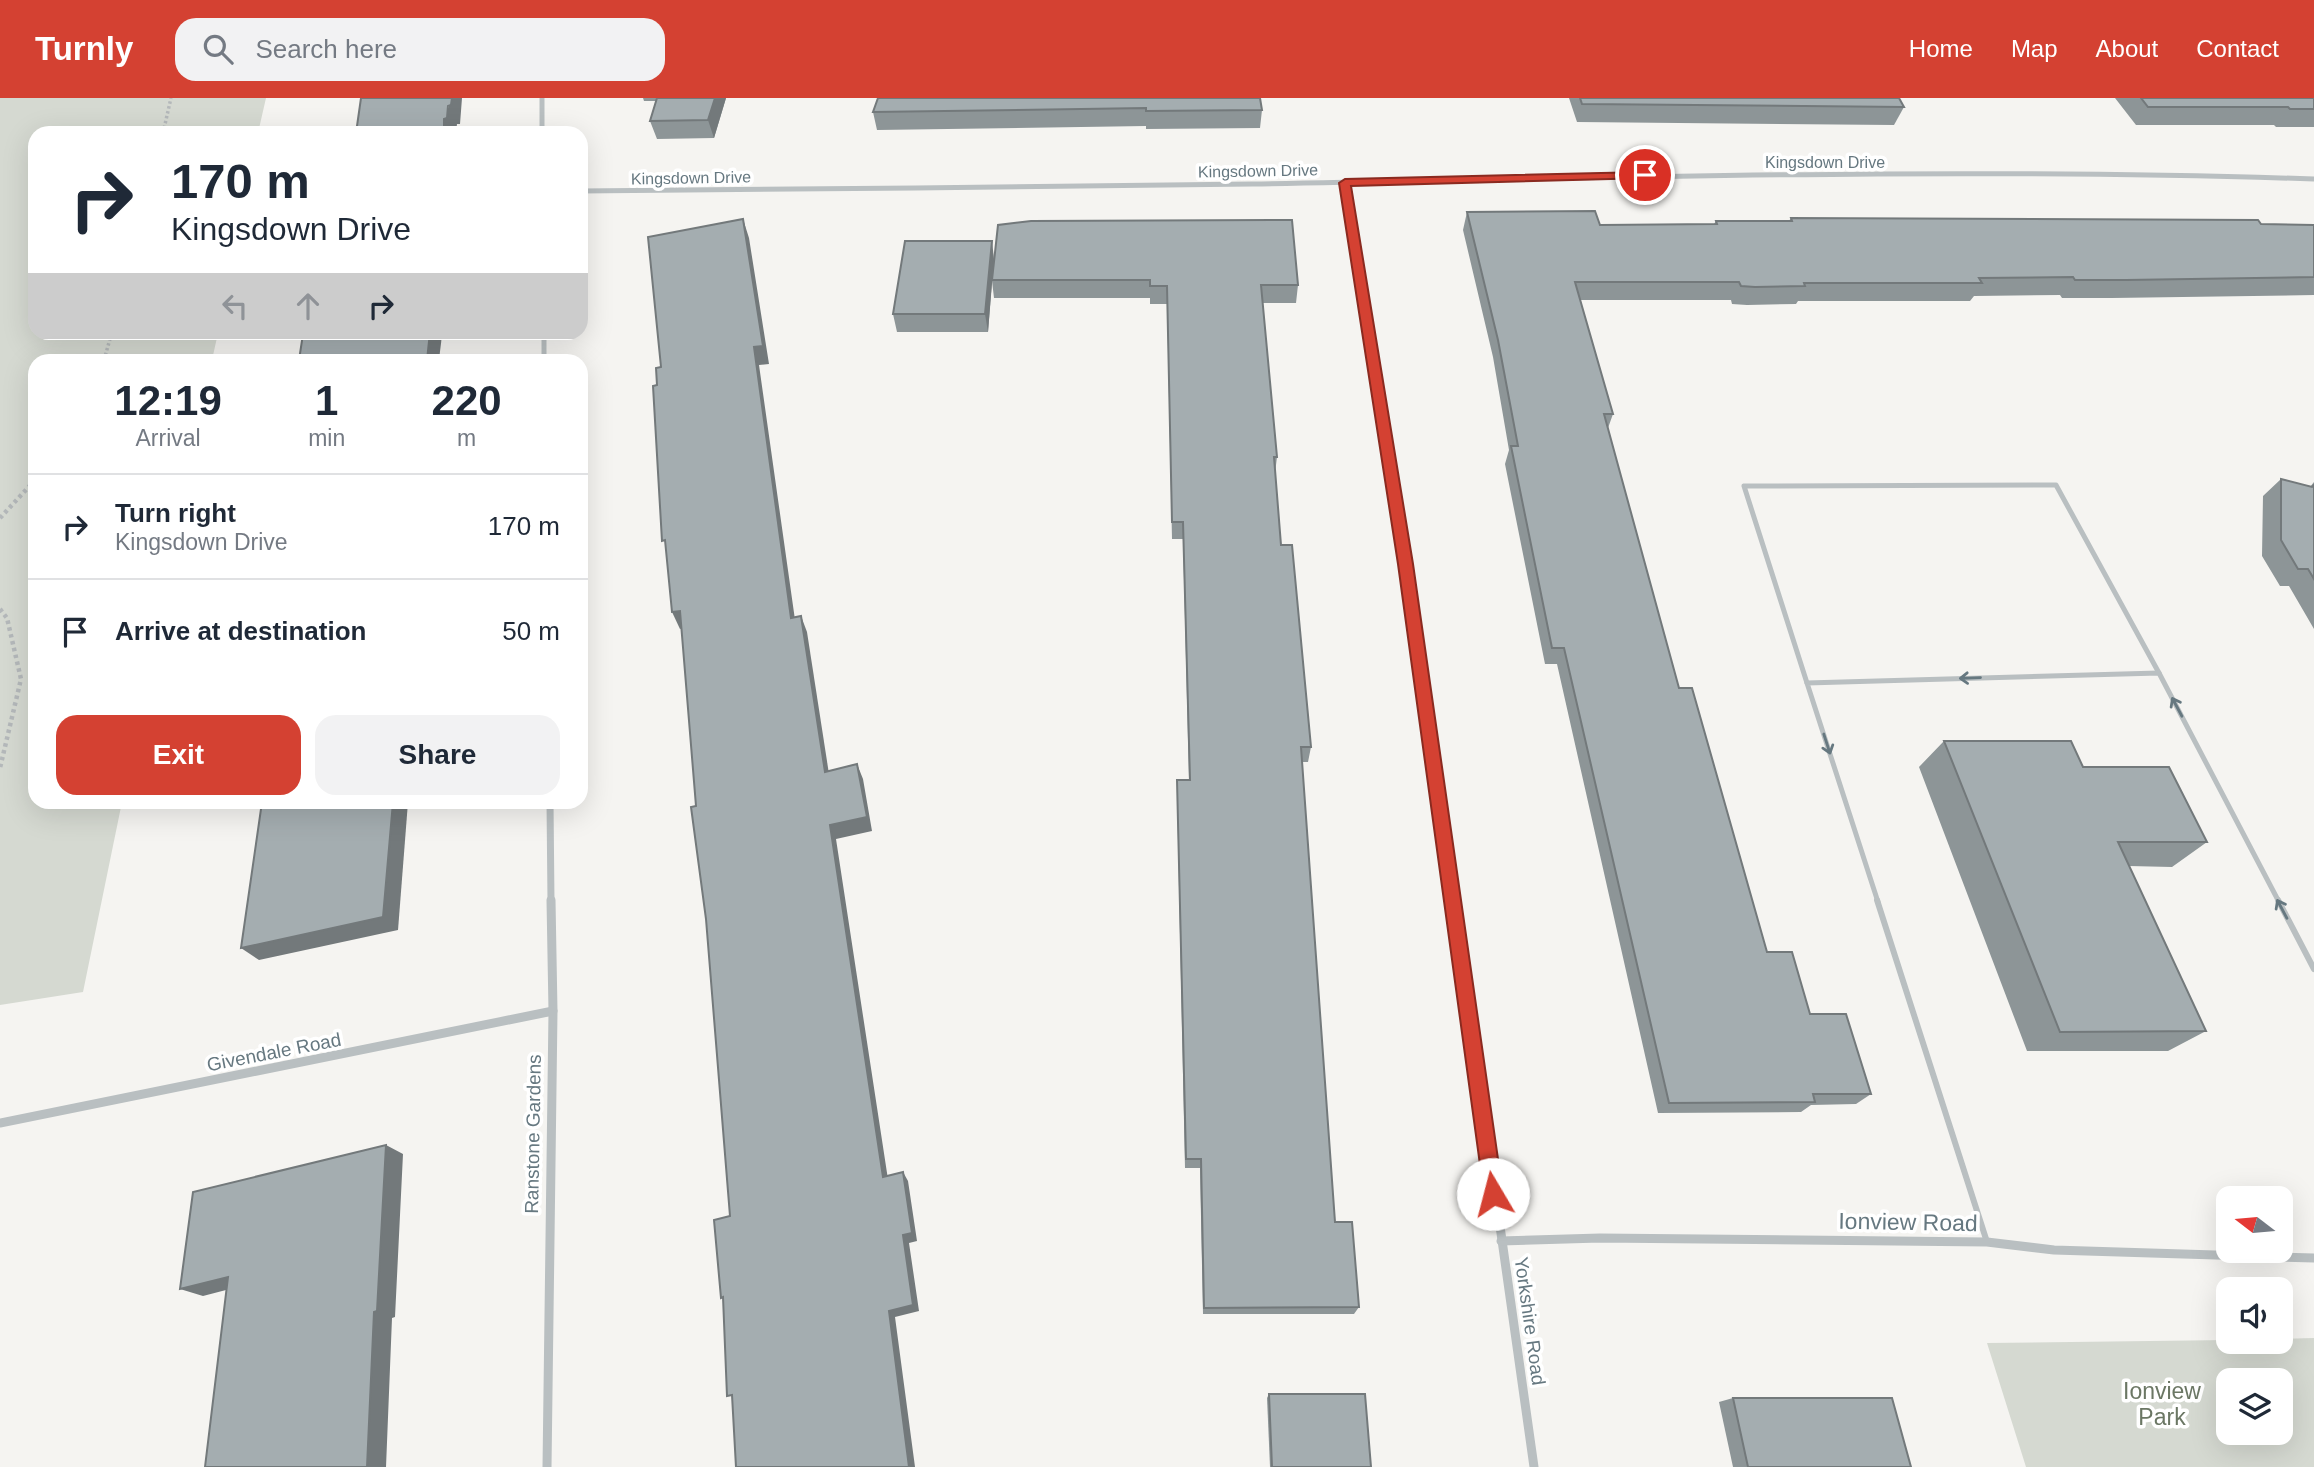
<!DOCTYPE html>
<html lang="en">
<head>
<meta charset="utf-8">
<style>
	:root { --surface:#fff; --page:#f2f2f3; --text:#1f2937; --muted:#747a83; --line:#e0e1e3; --accent:#d44132 }
	body { margin:0; font-family:Arial,sans-serif; background:var(--page); color:var(--text); height:100vh; display:flex; flex-direction:column; font-size:26px; white-space:nowrap }
	* { box-sizing:border-box; margin:0 }
	p { font-size:23px; color:var(--muted) }
	.icon { flex:none; width:38px; height:38px; fill:none; stroke:currentColor; stroke-width:2; stroke-linecap:round; stroke-linejoin:round }
	.map { position:relative; flex:1; overflow:hidden }
	.details { position:absolute; left:28px; top:256px; width:560px; height:455px; display:flex; flex-direction:column; background:var(--surface); border-radius:21px; box-shadow:0 7px 28px #0002 }
	.details>* { flex:none }
	.banner { position:absolute; left:28px; top:28px; width:560px; height:214px; border-radius:21px; box-shadow:0 7px 28px #0002; background:#fff; color:var(--text); overflow:hidden }
	.needle { width:46px; rotate:286deg }
	.tools { position:absolute; left:2216px; top:1088px; display:grid; gap:14px }
	.tools a { display:grid; place-items:center; width:77px; height:77px; border-radius:14px; background:var(--surface); box-shadow:0 7px 28px #0002; font-size:35px }
	.pin { position:absolute; display:grid; place-items:center; width:60px; height:60px; color:#fff; margin:-30px; border:4px solid #fff; border-radius:50%; box-shadow:0 2px 7px #0007 }
	.me { position:absolute; width:77px; margin:-38px; rotate:352deg; stroke-linejoin:round; filter:drop-shadow(0 0 5px #0008) }
	.turn { display:flex; align-items:center; gap:24px; height:147px; padding:0 28px; font-size:32px }
	.turn .icon { width:91px; height:91px; stroke-width:2.5 }
	.turn b { display:block; font-size:49px; line-height:60px }
	.lanes { display:flex; align-items:center; height:66px; padding:0 28px; background:#0003; justify-content:center; gap:35px; direction:ltr }
	.lanes .off { opacity:.35 }
	.eta { display:flex; justify-content:space-evenly; align-items:center; height:119px; text-align:center }
	.eta b { font-size:42px; font-weight:700; line-height:49px }
	.cta { display:flex; gap:14px; margin-top:auto; padding:14px 28px }
	.cta a { flex:1; height:80px; border-radius:21px; background:var(--accent); color:#fff; font-size:28px; font-weight:700; line-height:80px; text-align:center }
	.cta a+a { background:var(--page); color:var(--text) }
	ul { padding:0; list-style:none }
	li { display:flex; align-items:center; gap:21px; height:105px; padding:0 28px; border-top:2px solid var(--line) }
	li div { flex:1 }
	li b { display:block; font-size:26px }
	li em { font-style:normal }
	header { display:flex; align-items:center; gap:42px; box-sizing:border-box; height:98px; padding:0 35px; background:var(--accent); color:#fff }
	header strong { font-size:33px }
	nav { display:flex; gap:38px; margin-inline-start:auto; font-size:24px }
	.search { width:490px; height:63px; background:var(--page); display:flex; align-items:center; gap:18px; box-sizing:border-box; padding:0 24px; border-radius:21px; color:var(--muted); font-size:26px }
	.map>svg:first-child { display:block }
	.green { fill:#d5d9d1; fill-rule:evenodd }
	.lines { fill:none; stroke-linecap:round; stroke-linejoin:round }
	.path-far1 { stroke:#b4b8ba; stroke-width:3.5; stroke-dasharray:2.5 2.5; stroke-linecap:butt }
	.path { stroke:#b4b8ba; stroke-width:4.5; stroke-dasharray:3.5 3.5; stroke-linecap:butt }
	.service-far1 { stroke:#b9bfc1; stroke-width:5 }
	.service { stroke:#b9bfc1; stroke-width:6 }
	.minor-far2 { stroke:#b9bfc1; stroke-width:5 }
	.minor-far1 { stroke:#b9bfc1; stroke-width:7 }
	.minor { stroke:#b9bfc1; stroke-width:9 }
	.wall { fill:#8d9597 }
	.shaded-wall { fill:#73797b }
	.building { fill:#a4adb0; stroke:#73797b; stroke-width:2 }
	.oneway { stroke:#667880 }
	.route { fill:#d44132; stroke:#8a2a20; stroke-width:2 }
	.labels { text-anchor:middle; dominant-baseline:central; stroke-width:7; stroke-linejoin:round; paint-order:stroke }
	.far-street-label { font-size:16px; fill:#667880; stroke:#fff }
	.street-label { font-size:19px; fill:#667880; stroke:#fff }
	.near-street-label { font-size:23px; fill:#667880; stroke:#fff }
	.near-park-label { font-size:23px; fill:#6b7764; stroke:#fff }
</style>
</head>
<body>
<header>
<strong>Turnly</strong>
<div class="search"><svg class="icon" aria-label="search" viewBox="0 0 24 24"><circle cx="10" cy="10" r="6"/><path d="M15 15l6 6"/></svg>Search here</div>
<nav><a>Home</a><a>Map</a><a>About</a><a>Contact</a></nav>
</header>
<div class="map">
<svg width="2314" height="1369" viewBox="0 0 2314 1369">
	<rect width="100%" height="100%" fill="#f5f4f1"/>
	<g class="green">
		<polygon points="0,0 266,0 258,35 35,35 35,234 218,235 212,262 35,262 35,704 122,704 83,894 0,907"/>
		<path d="M2314,1240V1369H2026L1987,1245L2228,1242V1244H2280V1241ZM2228,1283H2280V1335H2228Z"/>
	</g>
	<g class="lines">
		<g class="path-far1">
			<polyline points="163,35 171,0"/>
			<polyline points="104,262 112,234"/>
		</g>
		<g class="path">
			<polyline points="0,420 35,382"/>
			<polyline points="0,511 7,520 21,581 0,670"/>
		</g>
		<g class="service-far1">
			<polyline points="1807,585 1744,388 2056,387 2159,575"/>
			<polyline points="1878,804 1807,585 2159,575 2279,804"/>
		</g>
		<g class="service">
			<polyline points="1877,802 1987,1144"/>
			<polyline points="2278,802 2314,871"/>
		</g>
		<g class="minor-far2">
			<polyline points="542,0 542,35"/>
			<polyline points="1345,84 1388,356"/>
			<path d="M581,93C805,90 1028,90 1252,86C1606,80 1960,69 2314,81"/>
			<polyline points="544,234 544,262"/>
		</g>
		<g class="minor-far1">
			<polyline points="1388,354 1454,804"/>
			<polyline points="550,704 551,804"/>
		</g>
		<g class="minor">
			<polyline points="1454,802 1534,1369"/>
			<polyline points="0,1025 553,913"/>
			<polyline points="1501,1143 1600,1140 1987,1144 2054,1152 2314,1160"/>
			<polyline points="547,1369 553,913 551,802"/>
		</g>
	</g>
	<g class="wall">
		<polygon points="643,0 726,0 714,40 657,41 650,23 656,3 644,3"/>
		<polygon points="878,0 1262,12 1260,30 1146,31 1146,28 877,32 873,14"/>
		<polygon points="1569,0 1899,0 1904,9 1894,27 1577,24"/>
		<polygon points="2115,0 2314,0 2314,29 2276,29 2274,27 2136,27"/>
		<polygon points="1467,114 1600,127 1714,126 1716,123 1789,123 1791,120 2314,127 2314,197 2112,200 2062,200 2060,197 1974,198 1970,203 1798,203 1796,206 1747,207 1732,206 1731,202 1580,202 1613,316 1608,330 1679,590 1767,854 1810,916 1871,996 1856,1006 1811,1007 1801,1014 1658,1015 1557,566 1545,566 1505,366 1509,352 1493,259 1463,132"/>
		<polygon points="994,161 1298,187 1296,205 1262,205 1277,359 1275,375 1281,447 1311,649 1308,664 1302,664 1335,1124 1359,1209 1354,1216 1203,1216 1200,1070 1185,1070 1177,696 1177,682 1189,682 1183,441 1172,441 1167,206 1150,206 1150,200 994,200 992,183 988,234 897,234 893,216"/>
		<polygon points="2281,381 2310,389 2314,384 2314,531 2289,488 2280,488 2262,458 2263,398"/>
		<polygon points="1944,643 2083,669 2207,744 2172,769 2129,768 2206,933 2168,953 2027,953 1919,669"/>
		<polygon points="1269,1296 1371,1369 1270,1369 1267,1300"/>
		<polygon points="1733,1300 1911,1369 1733,1369 1719,1304"/>
	</g>
	<g class="shaded-wall">
		<polygon points="452,0 462,0 460,26 457,26 456,35 444,35 444,21"/>
		<polygon points="715,0 726,0 714,40 708,22"/>
		<polygon points="743,121 749,140 769,266 759,267 797,536 791,520 754,249"/>
		<polygon points="992,143 994,161 988,234 985,216"/>
		<polygon points="430,234 441,234 442,237 439,262 427,262"/>
		<polygon points="680,513 688,529 680,531 672,514"/>
		<polygon points="801,518 807,534 831,689 825,674"/>
		<polygon points="857,666 863,681 872,733 836,741 889,1088 883,1079 830,727"/>
		<polygon points="393,704 408,704 398,832 259,862 241,850"/>
		<polygon points="386,1047 403,1056 395,1219 392,1220 386,1369 367,1369 374,1214"/>
		<polygon points="903,1074 908,1083 917,1143 909,1145 919,1213 895,1219 915,1369 909,1369 889,1213"/>
		<polygon points="228,1179 249,1186 203,1198 180,1191"/>
	</g>
	<g class="building">
		<polygon points="361,0 452,0 451,7 448,8 447,20 444,21 444,35 356,35"/>
		<polygon points="657,0 715,0 708,22 650,23"/>
		<polygon points="878,0 1260,0 1262,12 1146,13 1146,10 873,14"/>
		<polygon points="1580,0 1899,0 1904,9 1582,6"/>
		<polygon points="2141,0 2314,0 2314,11 2290,11 2288,9 2148,9"/>
		<polygon points="1595,113 1600,127 1717,126 1716,123 1792,123 1791,120 2258,122 2261,126 2314,127 2314,179 2126,182 2075,182 2073,179 1979,180 1982,185 1804,185 1805,188 1755,189 1741,188 1739,184 1575,184 1613,316 1604,316 1679,590 1692,590 1767,854 1792,854 1810,916 1846,916 1871,996 1813,996 1815,1004 1669,1005 1564,550 1552,550 1511,348 1518,348 1498,242 1467,114"/>
		<polygon points="743,121 763,248 754,249 791,520 801,518 825,674 857,666 867,719 830,727 883,1079 903,1074 912,1135 903,1137 913,1207 889,1213 909,1369 736,1369 732,1297 727,1298 723,1199 721,1200 714,1122 730,1118 706,821 691,709 696,708 680,513 672,514 665,442 662,443 653,288 657,287 656,270 661,269 648,139"/>
		<polygon points="1292,122 1298,187 1261,187 1277,359 1274,359 1281,447 1292,447 1311,649 1301,649 1335,1124 1352,1124 1359,1209 1204,1210 1201,1061 1186,1061 1177,682 1190,682 1183,424 1172,424 1167,188 1150,188 1150,182 992,182 998,127 1031,123"/>
		<polygon points="905,143 992,143 985,216 893,216"/>
		<polygon points="315,234 430,234 427,262 299,262 303,236"/>
		<polygon points="2281,381 2312,389 2314,387 2314,481 2308,471 2298,471 2281,442"/>
		<polygon points="1944,643 2071,643 2083,669 2169,669 2207,744 2118,744 2206,933 2060,934"/>
		<polygon points="262,704 393,704 383,819 241,850"/>
		<polygon points="386,1047 377,1213 374,1214 367,1369 205,1369 228,1179 180,1191 193,1094"/>
		<polygon points="1269,1296 1365,1296 1371,1369 1272,1369"/>
		<polygon points="1733,1300 1892,1300 1911,1369 1748,1369"/>
	</g>
	<defs><path id="oneway-shaft" d="M-6 0H5M1.5-3L5.5 0L1.5 3" fill="none" stroke-width="1.6" stroke-linecap="round" stroke-linejoin="round" transform="scale(1.75)"/></defs>
	<g class="oneway">
		<use href="#oneway-shaft" transform="translate(1970 580) rotate(178)"/>
		<use href="#oneway-shaft" transform="translate(2177 609) rotate(-118)"/>
		<use href="#oneway-shaft" transform="translate(1827 646) rotate(72)"/>
		<use href="#oneway-shaft" transform="translate(2282 811) rotate(-118)"/>
	</g>
	<polygon class="route" points="1645,74 1650,77 1649,80 1351,88 1413,466 1503,1096 1500,1103 1493,1106 1487,1103 1484,1096 1398,466 1339,85 1345,81"/>
	<g class="labels">
		<g class="far-street-label">
			<text x="1825" y="64">Kingsdown Drive</text>
			<text transform="translate(1258 73) rotate(-1)">Kingsdown Drive</text>
			<text transform="translate(691 80) rotate(-1)">Kingsdown Drive</text>
		</g>
		<g class="street-label">
			<text transform="translate(274 954) rotate(-11)">Givendale Road</text>
			<text transform="translate(533 1036) rotate(-89)">Ranstone Gardens</text>
			<text transform="translate(1530 1223) rotate(82)">Yorkshire Road</text>
		</g>
		<g class="near-street-label">
			<text transform="translate(1908 1124) rotate(1)">Ionview Road</text>
		</g>
		<g class="near-park-label">
			<text x="2162" y="1293">Ionview<tspan x="2162" dy="26">Park</tspan></text>
		</g>
	</g>
</svg>
<div class="tools">
<a><svg class="needle" viewBox="-14 -14 28 28"><path d="M0-13l5 13h-10z" fill="#e53935"/><path d="M0 13l5-13h-10z" fill="#747a83"/></svg></a>
<a><svg class="icon" aria-label="sound" viewBox="0 0 24 24"><path d="M4 9h4l5-4v14l-5-4H4zM17 9q2 3 0 6"/></svg></a>
<a><svg class="icon" aria-label="layers" viewBox="0 0 24 24"><path d="M12 4l9 5-9 5-9-5zM3 14l9 5 9-5"/></svg></a>
</div>
<div class="pin" style="left:1645px;top:77px;background:#d93025"><svg class="icon" aria-label="arrive" viewBox="0 0 24 24"><path d="M6 21V4h12l-3 4 3 4H6"/></svg></div>
<svg class="me" style="left:1493px;top:1096px" viewBox="-20 -20 40 40"><circle r="19" fill="#fff"/><path d="M0-13L10 11 0 6-10 11z" fill="#d44132"/></svg>
<div class="banner">
<div class="turn"><svg class="icon" aria-label="right" viewBox="0 0 24 24"><path d="M7 20v-9h11M14 6l5 5-5 5"/></svg><div><b>170 m</b>Kingsdown Drive</div></div>
<div class="lanes"><svg class="icon off" aria-label="left" viewBox="0 0 24 24"><path d="M17 20v-9H6M10 6l-5 5 5 5"/></svg><svg class="icon off" aria-label="ahead" viewBox="0 0 24 24"><path d="M12 20V5M6 11l6-6 6 6"/></svg><svg class="icon" aria-label="right" viewBox="0 0 24 24"><path d="M7 20v-9h11M14 6l5 5-5 5"/></svg></div>
</div>
<section class="details">
<div class="eta">
<div><b>12:19</b><p>Arrival</p></div>
<div><b>1</b><p>min</p></div>
<div><b>220</b><p>m</p></div>
</div>
<ul>
<li><svg class="icon" aria-label="right" viewBox="0 0 24 24"><path d="M7 20v-9h11M14 6l5 5-5 5"/></svg><div><b>Turn right</b><p>Kingsdown Drive</p></div><em>170 m</em></li>
<li><svg class="icon" aria-label="arrive" viewBox="0 0 24 24"><path d="M6 21V4h12l-3 4 3 4H6"/></svg><div><b>Arrive at destination</b></div><em>50 m</em></li>
</ul>
<div class="cta"><a>Exit</a><a>Share</a></div>
</section>
</div>
</body>
</html>
